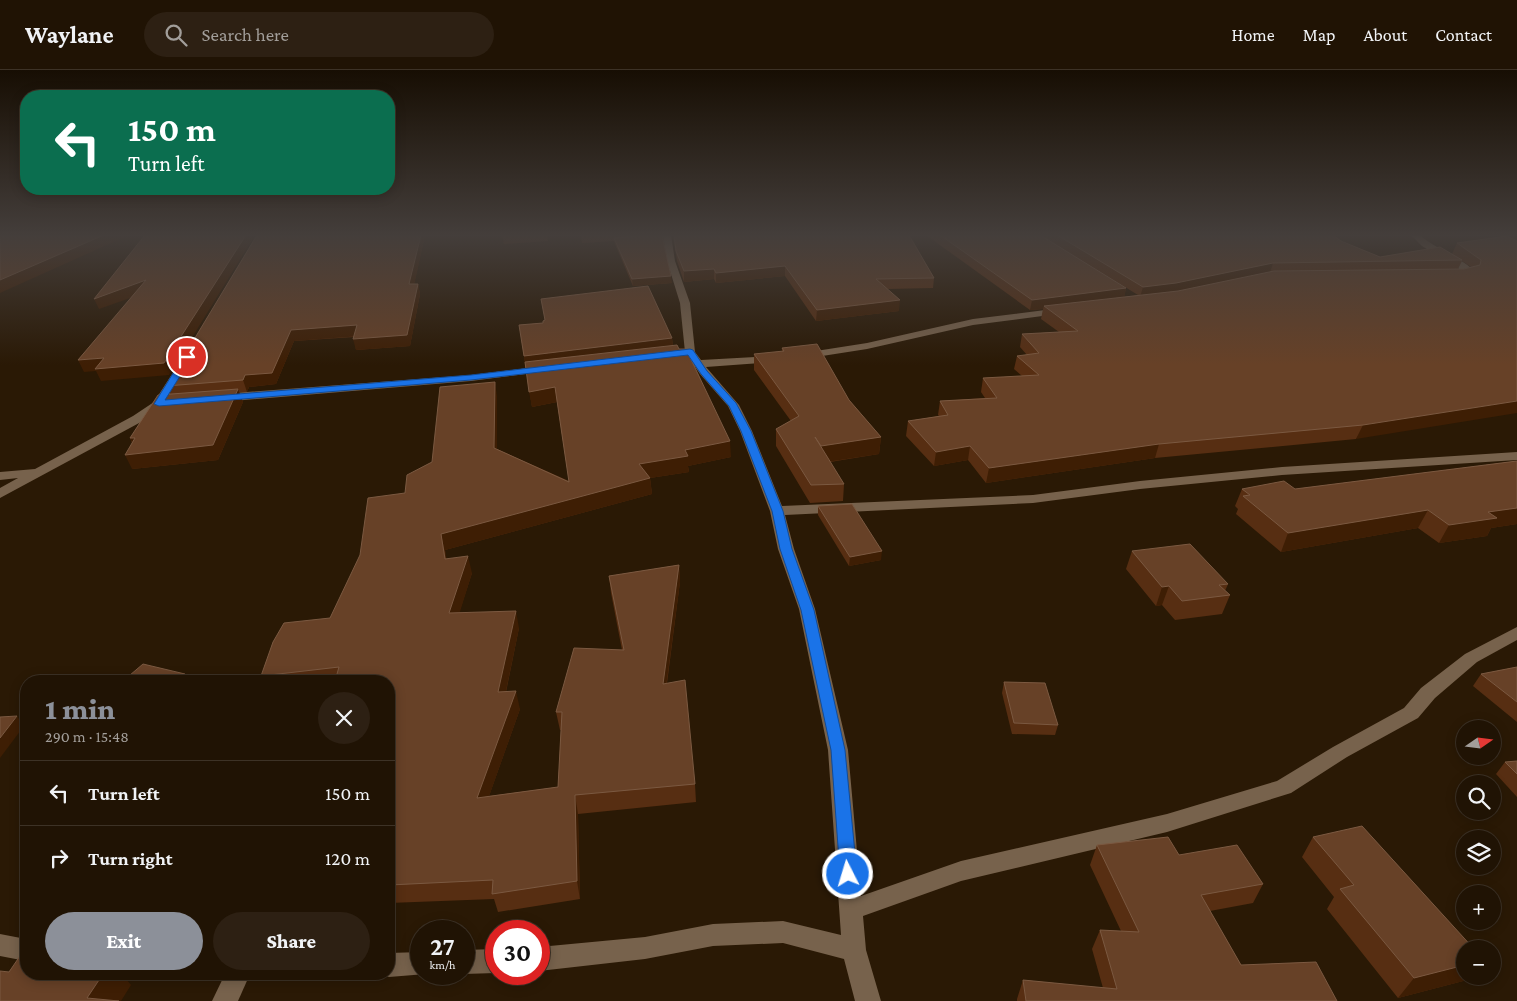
<!DOCTYPE html>
<html lang="en">
<head>
<meta charset="utf-8">
<style>
	:root { --surface:#201304; --page:#2d2013; --text:#f1f3f6; --muted:#a29e9a; --line:#3d3226; --accent:#8c9099 }
	body { margin:0; font-family:"Crimson Pro",serif; background:var(--page); color:var(--text); height:100vh; display:flex; flex-direction:column; font-size:19px; white-space:nowrap }
	* { box-sizing:border-box; margin:0 }
	p { font-size:16px; color:var(--muted) }
	.icon { flex:none; width:28px; height:28px; fill:none; stroke:currentColor; stroke-width:2; stroke-linecap:round; stroke-linejoin:round }
	.map { position:relative; flex:1; overflow:hidden }
	.details { position:absolute; left:20px; top:605px; width:375px; height:305px; display:flex; flex-direction:column; background:var(--surface); border-radius:20px; box-shadow:0 2px 12px #0003,0 0 0 1px var(--line) }
	.details>* { flex:none }
	.hud { position:absolute; left:20px; top:20px; width:375px; height:105px; border-radius:20px; box-shadow:0 2px 12px #0003,0 0 0 1px var(--line); background:#0b6e4f; color:#fff; overflow:hidden }
	.needle { width:32px; rotate:76deg }
	.tools { position:absolute; left:1456px; top:650px; display:grid; gap:10px }
	.tools a { display:grid; place-items:center; width:45px; height:45px; border-radius:50%; background:var(--surface); box-shadow:0 2px 12px #0003,0 0 0 1px var(--line); font-size:25px }
	.speed { position:absolute; left:410px; top:850px; display:flex; gap:10px; font-size:25px; font-weight:700; text-align:center }
	.speed>* { display:grid; place-content:center; width:65px; height:65px; border-radius:50%; background:var(--surface); box-shadow:0 2px 12px #0003,0 0 0 1px var(--line); line-height:1 }
	.speed small { font-size:12px; font-weight:400 }
	.speed .limit { border:8px solid #d22; background:#fff; color:#111 }
	.pin { position:absolute; display:grid; place-items:center; width:42px; height:42px; color:#fff; margin:-21px; border:2px solid #fff; border-radius:50%; box-shadow:0 1px 5px #0007 }
	.me { position:absolute; width:55px; margin:-28px; rotate:355deg; stroke-linejoin:round; filter:drop-shadow(0 0 4px #0008) }
	.turn { display:flex; align-items:center; gap:18px; height:105px; padding:0 25px; font-size:22px }
	.turn .icon { width:65px; height:65px; stroke-width:2.5 }
	.turn b { display:block; font-size:35px; line-height:42px }
	.round { display:grid; place-items:center; flex:none; width:52px; height:52px; border-radius:26px; background:var(--page) }
	.overview { display:flex; align-items:center; justify-content:space-between; height:85px; padding:0 25px }
	h1 { font-size:30px; font-weight:800; line-height:38px; color:var(--accent) }
	.action { display:flex; gap:10px; margin-top:auto; padding:10px 25px }
	.action a { flex:1; height:58px; border-radius:30px; background:var(--accent); color:#fff; font-size:20px; font-weight:800; line-height:58px; text-align:center }
	.action a+a { background:var(--page); color:var(--text) }
	ul { padding:0; list-style:none }
	li { display:flex; align-items:center; gap:15px; height:65px; padding:0 25px; border-top:1px solid var(--line) }
	li div { flex:1 }
	li b { display:block; font-size:19px }
	li em { font-style:normal }
	header { display:flex; align-items:center; gap:30px; box-sizing:border-box; height:70px; padding:0 25px; background:var(--surface); border-bottom:1px solid var(--line) }
	header strong { font-size:24px }
	nav { display:flex; gap:28px; margin-inline-start:auto; font-size:18px }
	.search { width:350px; height:45px; background:var(--page); display:flex; align-items:center; gap:12px; box-sizing:border-box; padding:0 18px; border-radius:28px; color:var(--muted); font-size:19px }
	.map>svg:first-child { display:block }
	.lines { fill:none; stroke-linecap:round; stroke-linejoin:round }
	.minor { fill:#77624c; fill-rule:evenodd }
	.wall { fill:#572e12; fill-rule:evenodd }
	.shaded-wall { fill:#3e1e04 }
	.building { fill:#674127; stroke:#7b5941 }
	.route { fill:#1a73e8; stroke:#114b97 }
</style>
</head>
<body>
<header>
<strong>Waylane</strong>
<div class="search"><svg class="icon" aria-label="search" viewBox="0 0 24 24"><circle cx="10" cy="10" r="6"/><path d="M15 15l6 6"/></svg>Search here</div>
<nav><a>Home</a><a>Map</a><a>About</a><a>Contact</a></nav>
</header>
<div class="map">
<svg width="1517" height="931" viewBox="0 0 1517 931">
	<rect width="100%" height="100%" fill="#2a1905"/>
	<g class="lines">
		<g class="minor">
			<polygon points="663,165 671,165 675,191 690,233 695,282 701,290 773,286 779,289 773,292 706,297 739,335 752,361 782,436 1033,425 1140,411 1282,397 1517,382 1517,390 1282,405 1140,419 1033,433 785,445 794,479 815,539 848,680 861,826 961,791 1167,744 1277,711 1333,677 1404,638 1421,618 1465,584 1517,557 1517,570 1477,592 1435,628 1418,648 1347,687 1291,723 1167,762 961,811 863,846 866,880 881,931 855,931 844,889 783,873 713,876 645,889 539,901 539,877 645,867 713,854 783,851 841,865 828,680 799,539 778,479 770,441 740,361 728,336 700,304 685,282 680,233 667,191"/>
			<path d="M1411,165H1420C1436,180 1461,186 1476,203L1456,208V204L1464,202L1422,176Z"/>
			<polygon points="1061,238 1066,241 1065,243 973,255 867,279 803,289 797,286 803,283 867,273 973,249"/>
			<polygon points="545,296 551,299 549,301 471,311 221,332 215,328 221,324 471,305"/>
			<polygon points="178,300 184,303 163,337 141,352 0,428 0,418 18,408 0,410 0,402 35,399 133,346 154,332 174,301"/>
			<polygon points="0,864 26,869 26,891 0,886"/>
			<polygon points="496,879 496,903 464,904 464,880"/>
			<polygon points="421,882 421,904 426,904 389,907 381,904 389,904 389,883"/>
			<polygon points="225,904 250,904 238,931 212,931"/>
		</g>
	</g>
	<g class="wall">
		<polygon points="257,165 425,165 414,214 418,214 420,224 410,276 356,280 354,267 294,271 276,314 249,317 247,322 239,322 243,332 218,390 132,399 132,373 130,368 170,324 166,316"/>
		<polygon points="502,165 547,165 548,171 504,174"/>
		<polygon points="581,165 640,165 672,213 633,216 615,174 614,171 582,173"/>
		<polygon points="673,165 909,165 934,208 933,218 887,219 899,241 816,251 785,206 716,213 714,209 684,212 677,191"/>
		<path d="M926,165H1333L1341,171L1380,187L1452,184L1457,173L1507,166L1356,369L1155,388L986,413L968,390L934,396L906,366L908,351L939,346L938,345L940,331L985,328L981,322L983,308L1022,306L1014,299L1017,286L1027,285L1020,277L1022,264L1059,262L1041,249L1043,239L1030,240ZM1060,177L1138,225L1124,227L1126,218ZM1462,191L1471,197L1464,199H1458Z"/>
		<polygon points="541,229 672,268 673,276 731,387 688,396 689,402 650,408 652,424 445,480 446,489 472,503 459,543 519,558 506,622 520,639 489,726 558,717 561,660 560,660 556,642 622,580 611,523 609,506 679,495 680,512 667,613 695,714 696,732 578,744 580,829 498,842 494,829 389,833 389,611 263,611 261,606 330,548 405,423 432,392 497,326 497,379 569,411 557,332 532,337 519,255 543,253 545,250"/>
		<polygon points="782,278 849,330 881,367 879,384 830,392 844,414 843,431 810,433 776,376 776,359 791,351 754,300 754,284 782,282"/>
		<polygon points="1517,391 1517,454 1491,458 1487,466 1439,473 1418,458 1281,482 1236,444 1238,439 1235,436 1242,419 1295,419"/>
		<polygon points="818,436 881,490 849,496 818,445"/>
		<polygon points="1132,481 1228,514 1225,521 1230,525 1222,544 1175,550 1162,535 1156,536 1126,499"/>
		<polygon points="1517,597 1517,652 1473,616 1481,604"/>
		<polygon points="1004,612 1058,655 1055,665 1012,664 1002,623"/>
		<polygon points="1517,691 1517,727 1496,704 1505,692"/>
		<polygon points="1313,767 1465,906 1470,906 1467,910 1398,928 1327,839 1334,827 1302,787"/>
		<polygon points="1097,775 1179,785 1263,814 1253,833 1210,841 1241,895 1337,931 1017,931 1017,929 1023,910 1103,918 1092,879 1100,860 1121,861 1090,795"/>
	</g>
	<g class="shaded-wall">
		<polygon points="104,165 129,165 0,223 0,210"/>
		<polygon points="246,165 255,165 169,305 101,311 96,301 84,302 78,290 104,288"/>
		<polygon points="421,165 425,165 412,225 409,214"/>
		<polygon points="1273,193 1270,203 1174,223 1140,227 1143,217"/>
		<polygon points="785,196 785,206 716,213 716,203"/>
		<polygon points="714,199 714,209 684,212 684,201"/>
		<polygon points="671,206 672,213 633,216 632,209"/>
		<polygon points="146,210 150,221 99,239 94,229"/>
		<polygon points="418,214 420,224 410,276 356,280 353,269"/>
		<polygon points="1126,218 1124,229 1044,236 1043,239 1030,240 1032,230"/>
		<polygon points="900,230 899,241 816,251 817,240"/>
		<polygon points="357,255 360,266 294,271 276,314 249,317 247,322 243,310 245,305 291,260"/>
		<polygon points="672,268 673,278 525,296 524,286"/>
		<polygon points="495,312 497,326 497,394 494,378"/>
		<polygon points="555,317 557,332 532,337 529,322"/>
		<polygon points="238,319 243,332 218,390 132,399 125,385"/>
		<polygon points="1517,331 1517,343 1356,369 1363,355"/>
		<polygon points="881,367 879,384 820,393 821,376"/>
		<polygon points="130,368 135,368 136,382"/>
		<polygon points="730,371 731,387 688,396 689,402 650,408 652,424 445,480 450,506 441,464 639,394 685,380"/>
		<polygon points="1159,374 1155,388 986,413 989,398"/>
		<polygon points="970,376 968,390 934,396 936,382"/>
		<polygon points="1517,438 1517,454 1491,458 1487,466 1439,473 1449,455 1488,442"/>
		<polygon points="1428,440 1418,458 1281,482 1288,463"/>
		<polygon points="882,481 881,490 849,496 850,487"/>
		<polygon points="468,486 472,503 454,561 449,543"/>
		<polygon points="679,495 680,512 664,632 663,614"/>
		<polygon points="1169,516 1162,535 1156,536 1162,517"/>
		<polygon points="516,541 519,558 502,640 498,622"/>
		<polygon points="185,604 189,611 177,611"/>
		<polygon points="516,621 520,639 482,746 477,728"/>
		<polygon points="17,646 24,656 0,688 0,668"/>
		<polygon points="575,725 578,744 580,829 577,811"/>
		<polygon points="1465,895 1465,906 1470,906 1467,910 1398,928 1414,908"/>
		<polygon points="103,904 122,904 131,915 121,931 87,928"/>
	</g>
	<g class="building">
		<polygon points="0,165 104,165 0,210"/>
		<polygon points="145,165 246,165 164,293 95,299 104,288 78,290 146,210 94,229"/>
		<polygon points="257,165 421,165 409,214 418,214 407,265 353,269 357,255 291,260 272,303 245,305 243,310 166,316"/>
		<polygon points="650,165 662,165 671,206 632,209 614,168"/>
		<polygon points="674,165 909,165 934,208 876,209 900,230 817,240 785,196 716,203 714,199 684,201 676,181"/>
		<polygon points="940,165 1040,165 1126,218 1032,230"/>
		<polygon points="1057,165 1333,165 1341,171 1380,187 1440,177 1462,190 1273,193 1176,213 1143,217"/>
		<polygon points="1507,166 1517,171 1517,331 1363,355 1159,374 989,398 970,376 936,382 908,351 948,345 940,331 997,328 983,308 1039,305 1017,286 1039,283 1022,264 1078,261 1044,236 1178,221 1274,201 1464,199 1480,195 1481,190 1457,173"/>
		<polygon points="648,216 672,268 524,286 519,255 543,253 543,251 545,250 541,229"/>
		<polygon points="817,274 849,330 881,367 821,376 815,367 844,414 811,415 776,359 799,346 754,284 784,281 782,278"/>
		<polygon points="677,275 679,279 686,279 730,371 685,380 688,386 639,394 650,408 441,464 445,489 468,486 449,543 516,541 498,622 516,621 477,728 558,717 562,642 556,642 574,578 624,580 609,506 679,495 663,614 685,610 695,714 575,725 577,811 492,824 493,810 389,815 389,700 393,687 389,688 389,611 335,611 339,597 261,606 273,572 284,553 330,548 360,485 368,428 405,423 407,405 432,392 440,317 495,312 494,378 569,412 555,317 529,322 525,292"/>
		<polygon points="238,319 213,375 125,385 135,368 130,368 158,325"/>
		<polygon points="1517,391 1517,438 1488,442 1497,448 1449,455 1428,440 1288,463 1243,426 1250,425 1242,419 1284,411 1295,419"/>
		<polygon points="852,434 882,481 850,487 818,436"/>
		<polygon points="1190,474 1228,514 1219,515 1230,525 1182,531 1169,516 1162,517 1132,481"/>
		<polygon points="143,594 185,604 177,611 123,611"/>
		<polygon points="1517,597 1517,632 1481,604"/>
		<polygon points="1004,612 1045,613 1058,655 1014,653"/>
		<polygon points="17,646 0,668 0,647"/>
		<polygon points="1517,691 1517,704 1505,692"/>
		<polygon points="1362,756 1474,879 1465,879 1465,895 1414,908 1340,819 1354,815 1313,767"/>
		<polygon points="1168,767 1179,785 1237,775 1263,814 1201,825 1241,895 1316,892 1337,931 1026,931 1023,910 1117,919 1100,860 1139,862 1097,775"/>
		<polygon points="22,883 26,884 26,904 103,904 87,928 119,931 0,931 0,901 9,902"/>
	</g>
	<linearGradient id="sky" x2="0" y2="1"><stop stop-color="#170e03"/><stop offset="0.56" stop-color="#443e3b"/><stop offset="1" stop-color="#443e3b" stop-opacity="0"/></linearGradient>
	<rect width="1517" height="295" fill="url(#sky)"/>
	<polygon class="route" points="690,279 693,280 707,301 736,333 751,361 783,441 792,479 814,540 845,680 857,804 854,810 848,812 842,810 840,804 831,680 801,540 780,479 772,441 741,361 729,336 701,304 688,285 471,310 159,336 154,334 183,287 187,285 192,287 165,330 471,305"/>
</svg>
<div class="tools">
<a><svg class="needle" viewBox="-14 -14 28 28"><path d="M0-13l5 13h-10z" fill="#e53935"/><path d="M0 13l5-13h-10z" fill="#a29e9a"/></svg></a>
<a><svg class="icon" aria-label="search" viewBox="0 0 24 24"><circle cx="10" cy="10" r="6"/><path d="M15 15l6 6"/></svg></a>
<a><svg class="icon" aria-label="layers" viewBox="0 0 24 24"><path d="M12 4l9 5-9 5-9-5zM3 14l9 5 9-5"/></svg></a>
<a>+</a>
<a>−</a>
</div>
<div class="speed"><div>27<small>km/h</small></div><div class="limit">30</div></div>
<div class="pin" style="left:187px;top:287px;background:#d93025"><svg class="icon" aria-label="arrive" viewBox="0 0 24 24"><path d="M6 21V4h12l-3 4 3 4H6"/></svg></div>
<svg class="me" style="left:848px;top:804px" viewBox="-20 -20 40 40"><circle r="17" fill="#1a73e8" stroke="#fff" stroke-width="3"/><path d="M0-11L8 9 0 5-8 9z" fill="#fff"/></svg>
<div class="hud">
<div class="turn"><svg class="icon" aria-label="left" viewBox="0 0 24 24"><path d="M17 20v-9H6M10 6l-5 5 5 5"/></svg><div><b>150 m</b>Turn left</div></div>
</div>
<section class="details">
<div class="overview"><div><h1>1 min</h1><p>290 m · 15:48</p></div><a class="round"><svg class="icon" aria-label="close" viewBox="0 0 24 24"><path d="M6 6l12 12M18 6L6 18"/></svg></a></div>
<ul>
<li><svg class="icon" aria-label="left" viewBox="0 0 24 24"><path d="M17 20v-9H6M10 6l-5 5 5 5"/></svg><div><b>Turn left</b></div><em>150 m</em></li>
<li><svg class="icon" aria-label="right" viewBox="0 0 24 24"><path d="M7 20v-9h11M14 6l5 5-5 5"/></svg><div><b>Turn right</b></div><em>120 m</em></li>
</ul>
<div class="action"><a>Exit</a><a>Share</a></div>
</section>
</div>
</body>
</html>
